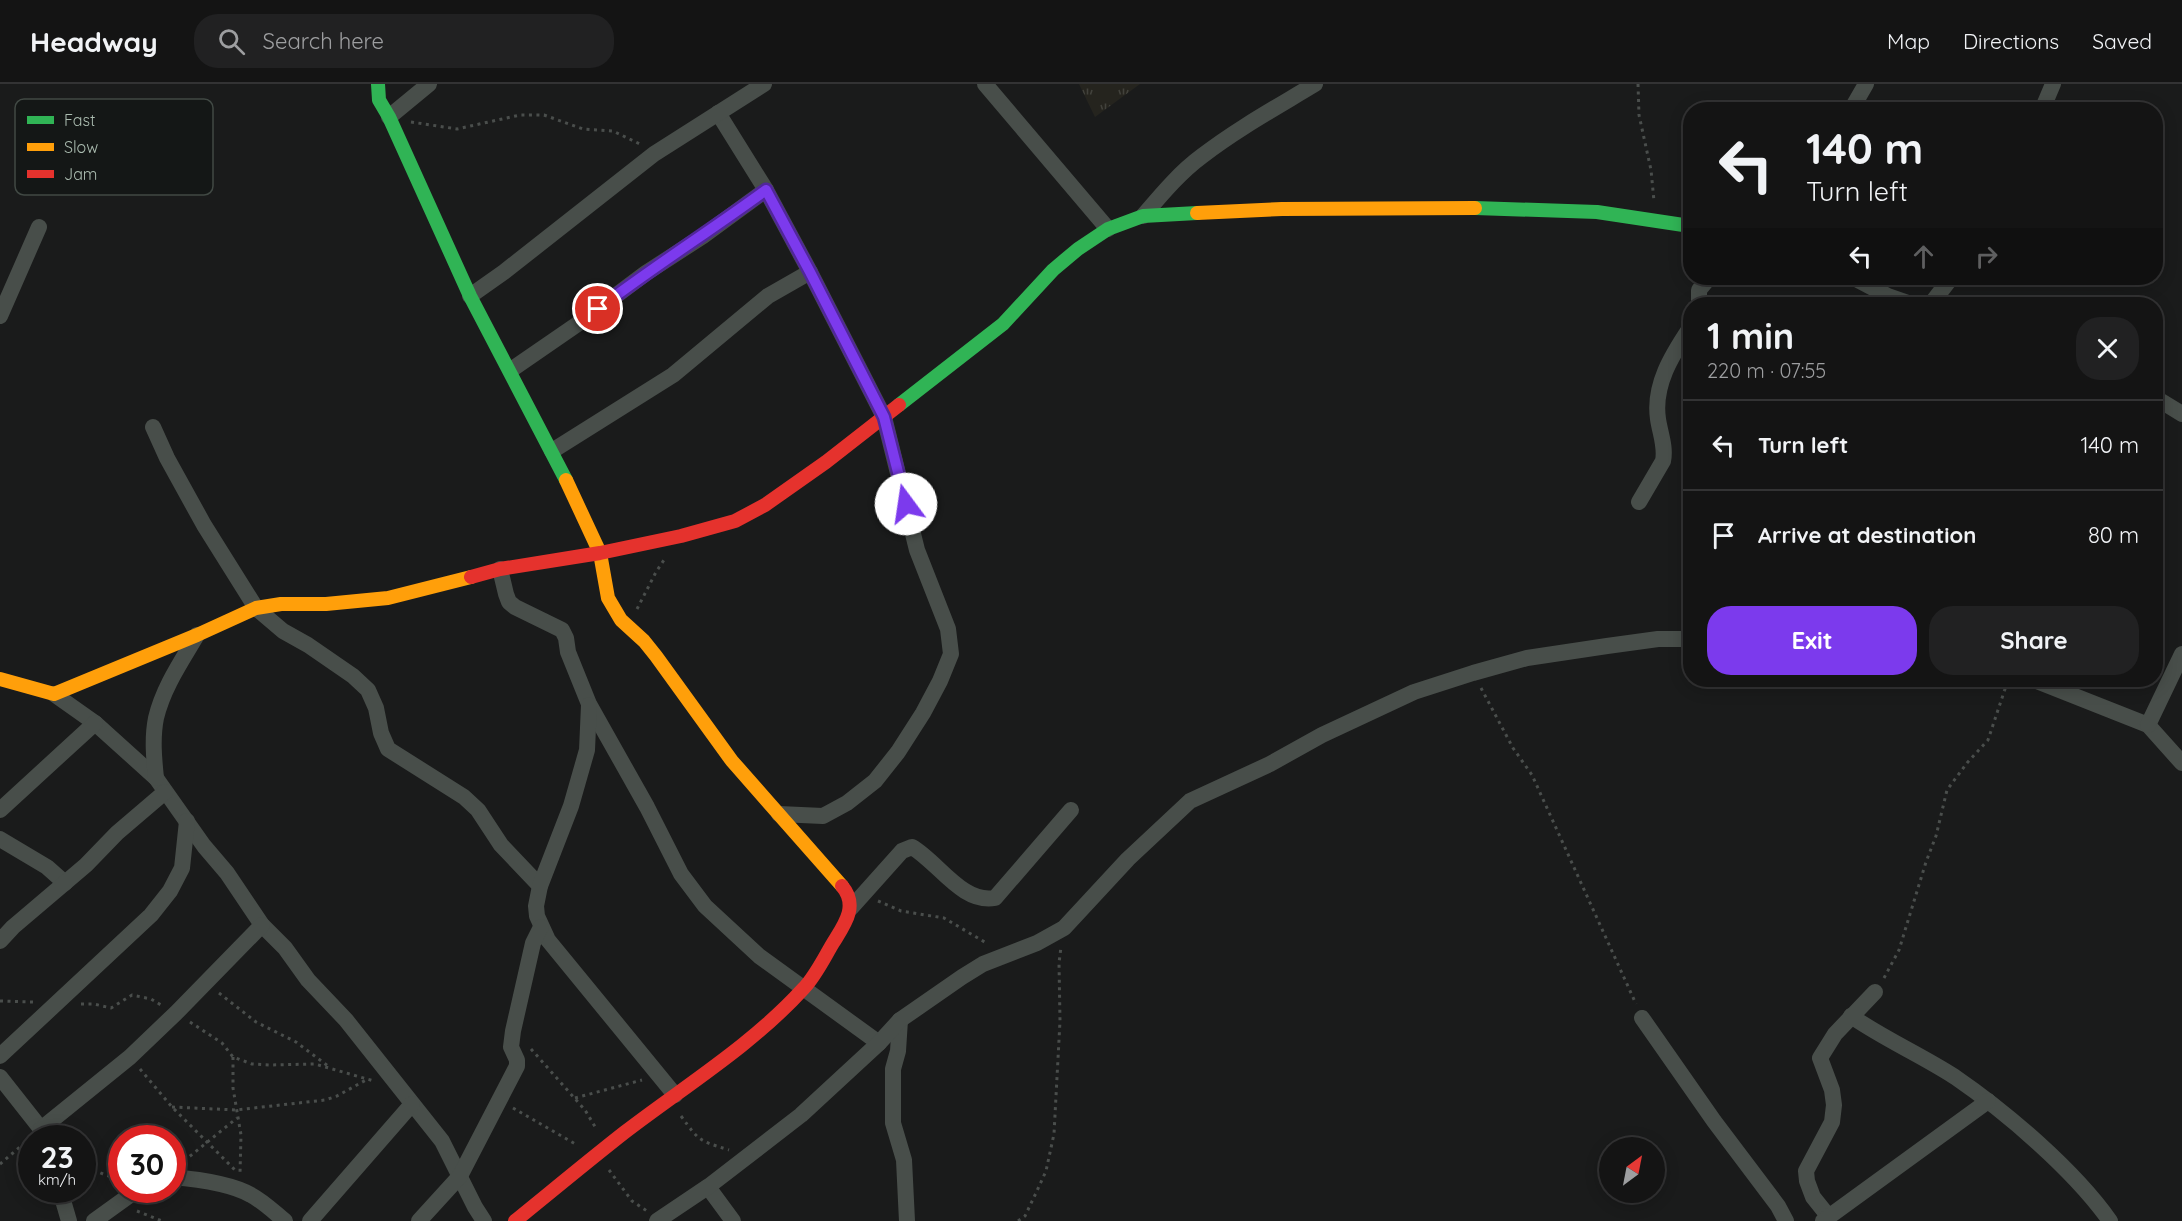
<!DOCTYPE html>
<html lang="en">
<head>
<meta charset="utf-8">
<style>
	:root { --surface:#141414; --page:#212122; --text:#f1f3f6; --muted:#9d9ea0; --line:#333334; --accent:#7c3aed }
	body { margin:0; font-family:Quicksand,sans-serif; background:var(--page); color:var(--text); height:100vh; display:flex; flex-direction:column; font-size:22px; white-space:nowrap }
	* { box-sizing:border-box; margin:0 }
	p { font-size:20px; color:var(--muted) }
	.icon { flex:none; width:33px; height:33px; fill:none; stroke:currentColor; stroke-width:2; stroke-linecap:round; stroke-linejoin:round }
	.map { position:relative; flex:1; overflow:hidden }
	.sheet { position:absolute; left:1683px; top:213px; width:480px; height:390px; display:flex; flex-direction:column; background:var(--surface); border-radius:24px; box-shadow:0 3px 15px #0003,0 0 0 2px var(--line) }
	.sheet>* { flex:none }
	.guide { position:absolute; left:1683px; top:18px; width:480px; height:183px; border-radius:24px; box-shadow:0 3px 15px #0003,0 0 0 2px var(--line); background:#141414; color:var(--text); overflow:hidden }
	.needle { width:39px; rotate:32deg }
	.buttons { position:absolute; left:1599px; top:1053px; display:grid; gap:12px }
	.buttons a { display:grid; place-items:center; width:66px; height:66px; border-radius:50%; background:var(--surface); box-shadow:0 3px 15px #0003,0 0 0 2px var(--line); font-size:30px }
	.speed { position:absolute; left:18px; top:1041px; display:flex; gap:12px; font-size:30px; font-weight:700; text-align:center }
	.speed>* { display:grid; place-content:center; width:78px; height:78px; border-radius:50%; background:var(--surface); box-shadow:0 3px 15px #0003,0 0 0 2px var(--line); line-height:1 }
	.speed small { font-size:15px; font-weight:400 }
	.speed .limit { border:9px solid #d22; background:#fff; color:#111 }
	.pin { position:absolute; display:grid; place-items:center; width:51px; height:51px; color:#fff; margin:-26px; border:3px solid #fff; border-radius:50%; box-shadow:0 2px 6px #0007 }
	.me { position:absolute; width:66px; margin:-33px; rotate:346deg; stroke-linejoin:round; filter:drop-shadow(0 0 4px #0008) }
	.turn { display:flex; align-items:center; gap:21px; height:126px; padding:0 24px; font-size:27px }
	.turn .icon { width:78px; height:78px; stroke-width:2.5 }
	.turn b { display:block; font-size:42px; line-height:51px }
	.lanes { display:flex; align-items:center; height:57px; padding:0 24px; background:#0003; justify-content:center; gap:30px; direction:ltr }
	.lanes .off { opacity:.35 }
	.round { display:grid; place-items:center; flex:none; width:63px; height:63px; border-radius:24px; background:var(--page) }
	.head { display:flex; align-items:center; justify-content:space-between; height:102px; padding:0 24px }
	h1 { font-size:36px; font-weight:800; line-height:45px }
	.button { display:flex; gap:12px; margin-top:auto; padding:12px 24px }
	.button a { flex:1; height:69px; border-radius:24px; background:var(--accent); color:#fff; font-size:24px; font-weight:800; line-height:69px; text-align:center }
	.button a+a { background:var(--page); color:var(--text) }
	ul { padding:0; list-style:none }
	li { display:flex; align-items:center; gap:18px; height:90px; padding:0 24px; border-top:2px solid var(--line) }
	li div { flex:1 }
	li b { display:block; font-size:22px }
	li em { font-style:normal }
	header { display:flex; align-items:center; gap:36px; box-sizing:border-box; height:84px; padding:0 30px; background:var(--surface); border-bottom:2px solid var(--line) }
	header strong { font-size:28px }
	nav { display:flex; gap:33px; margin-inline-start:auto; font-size:21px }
	.search { width:420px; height:54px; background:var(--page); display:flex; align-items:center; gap:15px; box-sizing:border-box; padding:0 21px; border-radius:24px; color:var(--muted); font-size:22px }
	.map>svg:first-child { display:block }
	.grass { fill:url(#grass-tufts) }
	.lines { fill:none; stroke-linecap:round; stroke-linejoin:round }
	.path { stroke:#4a4e4c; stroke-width:3; stroke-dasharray:3 4.5; stroke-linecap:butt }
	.street { stroke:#484e4a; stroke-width:16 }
	.fast { stroke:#30b455; stroke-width:14 }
	.slow { stroke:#ff9f0a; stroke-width:14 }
	.jam { stroke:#e5322d; stroke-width:14 }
	.route-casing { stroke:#51269a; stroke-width:15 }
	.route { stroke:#7c3aed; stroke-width:10 }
	.key { fill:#141716; stroke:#414944; stroke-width:1.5 }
	.key-label { font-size:16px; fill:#abbcb0 }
</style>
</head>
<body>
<header>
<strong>Headway</strong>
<div class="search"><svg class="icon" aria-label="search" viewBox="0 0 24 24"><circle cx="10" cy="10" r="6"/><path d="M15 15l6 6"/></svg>Search here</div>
<nav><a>Map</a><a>Directions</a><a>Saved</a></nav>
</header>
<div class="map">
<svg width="2182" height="1137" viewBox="0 0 2182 1137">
	<defs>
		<pattern id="grass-tufts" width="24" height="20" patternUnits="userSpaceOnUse" patternTransform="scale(1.5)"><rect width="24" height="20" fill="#25241e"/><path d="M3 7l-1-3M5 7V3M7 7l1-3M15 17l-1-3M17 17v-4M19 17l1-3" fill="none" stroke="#42423c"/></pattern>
	</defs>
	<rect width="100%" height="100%" fill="#1a1b1b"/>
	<polygon class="grass" points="1079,0 1140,0 1095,33"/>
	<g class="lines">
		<g class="path">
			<polyline points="1638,0 1639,31 1651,86 1654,117"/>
			<polyline points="411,38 457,45 520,31 544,31 583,45 613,47 642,61"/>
			<polyline points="637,525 656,488 664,476"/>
			<polyline points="1481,604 1513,664 1532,691 1636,920"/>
			<polyline points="878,817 901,827 944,834 988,860"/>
			<polyline points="1884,894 1899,866 1926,778 1936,752 1947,706 1967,679 1988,656 2008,596"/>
			<polyline points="219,909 256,938 296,958 328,982"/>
			<polyline points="0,917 33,918"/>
			<polyline points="81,920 94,920 111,924 132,911 151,915 161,921"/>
			<polyline points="190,938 222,959 233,973 252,980 269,981 315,980 374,997"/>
			<polyline points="531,965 585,1026 597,1046"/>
			<polyline points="233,973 233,1004 241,1051 240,1089"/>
			<polyline points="140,985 172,1023 236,1087"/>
			<polyline points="575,1014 642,996"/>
			<polyline points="172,1023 236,1026 325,1016 337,1012 366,996"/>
			<polyline points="513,1024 577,1061"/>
			<path d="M681,1032C700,1058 698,1056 729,1066"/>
			<path d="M82,1076C93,1087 106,1093 122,1094"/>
			<polyline points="184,1077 237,1034"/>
			<polyline points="0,1080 28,1056"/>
			<polyline points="609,1086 632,1117 647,1127"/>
			<polyline points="137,1127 162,1137"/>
			<polyline points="1018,1137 1025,1132 1036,1109 1046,1087 1054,1050 1060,937 1059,879 1061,863"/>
		</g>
		<g class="street">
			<polyline points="985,0 1108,145"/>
			<polyline points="1851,26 1866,0"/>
			<polyline points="2042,26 2053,0"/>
			<polyline points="718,29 766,106 810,188 884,333 917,466 948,545 951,570 940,597 923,629 898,668 875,697 847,719 823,732 779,730"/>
			<polyline points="389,33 429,0"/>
			<path d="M1143,132C1161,111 1179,89 1202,72C1237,45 1277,23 1315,0"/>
			<polyline points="1854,194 1888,212 1911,220"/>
			<polyline points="470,212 504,188 654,70 764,0"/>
			<polyline points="1699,220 1699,206 1709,194"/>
			<polyline points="1931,220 1951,194"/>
			<polyline points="0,232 39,143"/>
			<polyline points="511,286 582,237 646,189 703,152 766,106"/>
			<polyline points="2156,314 2182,330"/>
			<polyline points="153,343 167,374 204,441 256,524 283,547 308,561 353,592 368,606 376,624 381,649 388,665 464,713 478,726 501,761 540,802"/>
			<polyline points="552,367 673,291 768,212 810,188"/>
			<path d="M1639,418L1663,377C1666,363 1660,349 1658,335C1653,301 1672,271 1690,244"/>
			<polyline points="500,485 506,510 509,518 515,523 562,546 566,554 568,568 589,620 647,723 681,790 705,822 759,872 879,959"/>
			<polyline points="2034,596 2148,641 2182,679"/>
			<polyline points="54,610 95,639 156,694 204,762 227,789 262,841 285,864 308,896 346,936 442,1057 475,1123 484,1137"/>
			<polyline points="589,621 587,666 571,722 540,802 536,822 537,832 548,856 675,1011"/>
			<polyline points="2148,641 2182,570"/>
			<path d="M156,694C154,675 152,654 156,634C163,604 181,578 197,551"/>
			<polyline points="0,726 95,639"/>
			<polyline points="0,755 47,783 65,799"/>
			<path d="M851,824L902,767L912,763C938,778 962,820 995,814L1071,726"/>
			<polyline points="0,857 13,843 86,781 117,749 165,708"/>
			<path d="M1851,932C1884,955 1921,971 1955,993C2006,1028 2074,1086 2110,1137"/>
			<polyline points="1642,934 1714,1037 1778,1122 1786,1137"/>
			<polyline points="900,936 898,967 893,985 893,1039 904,1076 907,1137"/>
			<polyline points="0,972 151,831 170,807 182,784 187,737"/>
			<polyline points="0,993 41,1045 46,1054"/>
			<polyline points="41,1045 130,973 176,929 262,841"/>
			<path d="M172,1093C195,1095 232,1100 251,1111C264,1118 274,1128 285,1137"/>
			<polyline points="708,1103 733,1137"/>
			<polyline points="60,1106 69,1137"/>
			<polyline points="1829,1133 1813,1113 1807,1097 1806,1087 1832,1038 1834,1021 1832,1006 1820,974 1835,950 1875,908"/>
			<polyline points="94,1137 137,1106"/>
			<polyline points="310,1137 412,1020"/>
			<polyline points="419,1137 460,1092 517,982 517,976 511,963 513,947 533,859 541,843"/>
			<polyline points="657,1137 709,1102 801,1031 879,959 900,936 962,893 983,880 1037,859 1064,844 1128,775 1190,717 1270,680 1322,651 1414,608 1473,589 1527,574 1607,562 1658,555 1690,555"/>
			<polyline points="1823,1137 1988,1017"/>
		</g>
		<g class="fast">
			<polyline points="378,0 379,16 389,33 470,212 566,396"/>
			<polyline points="1475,124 1597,128 1690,142"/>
			<polyline points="899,321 1003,240 1053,186 1078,165 1108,145 1143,132 1197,129"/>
		</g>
		<g class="slow">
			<polyline points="1197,129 1282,125 1475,124"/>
			<polyline points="566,396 600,469 608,514 621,536 644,557 656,572 732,677 842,802"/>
			<polyline points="0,595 54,610 197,551 256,524 281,520 326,520 388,514 471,493"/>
		</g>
		<g class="jam">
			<polyline points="471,493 500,485 600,469 681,452 735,437 765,421 826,378 899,321"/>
			<path d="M515,1137C552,1107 588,1077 625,1048C685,1002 752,961 803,905C815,893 824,874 833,859C844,841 859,822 842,802"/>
		</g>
	</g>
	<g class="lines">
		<g class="route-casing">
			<path id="route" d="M598,225C653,183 710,147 766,106L810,188L884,333L906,420"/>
		</g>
		<use href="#route" class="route"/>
	</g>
	<rect x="15" y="15" width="198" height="96" rx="9" class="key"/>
	<rect x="27" y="32" width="27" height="8" fill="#30b455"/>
	<rect x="27" y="59" width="27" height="8" fill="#ff9f0a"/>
	<rect x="27" y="86" width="27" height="8" fill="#e5322d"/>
	<g class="key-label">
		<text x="64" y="42">Fast</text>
		<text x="64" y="69">Slow</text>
		<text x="64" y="96">Jam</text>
	</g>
</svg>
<div class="buttons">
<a><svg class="needle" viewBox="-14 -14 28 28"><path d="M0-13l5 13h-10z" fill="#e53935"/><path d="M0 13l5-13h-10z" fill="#9d9ea0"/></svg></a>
</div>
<div class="speed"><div>23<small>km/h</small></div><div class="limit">30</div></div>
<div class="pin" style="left:598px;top:225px;background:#d93025"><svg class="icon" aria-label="arrive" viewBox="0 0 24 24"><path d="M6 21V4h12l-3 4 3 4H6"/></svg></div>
<svg class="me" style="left:906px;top:420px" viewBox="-20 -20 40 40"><circle r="19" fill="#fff"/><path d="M0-13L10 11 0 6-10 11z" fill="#7c3aed"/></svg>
<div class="guide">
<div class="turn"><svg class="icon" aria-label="left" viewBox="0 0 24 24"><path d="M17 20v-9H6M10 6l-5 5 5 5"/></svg><div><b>140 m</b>Turn left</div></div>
<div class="lanes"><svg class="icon" aria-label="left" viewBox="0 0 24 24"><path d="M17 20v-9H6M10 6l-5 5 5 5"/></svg><svg class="icon off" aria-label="ahead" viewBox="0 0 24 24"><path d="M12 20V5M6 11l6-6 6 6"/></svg><svg class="icon off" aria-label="right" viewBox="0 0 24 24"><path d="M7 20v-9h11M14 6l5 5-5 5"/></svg></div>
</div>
<section class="sheet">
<div class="head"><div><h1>1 min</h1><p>220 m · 07:55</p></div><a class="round"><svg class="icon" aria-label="close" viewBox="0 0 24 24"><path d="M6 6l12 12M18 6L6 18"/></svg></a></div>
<ul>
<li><svg class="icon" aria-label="left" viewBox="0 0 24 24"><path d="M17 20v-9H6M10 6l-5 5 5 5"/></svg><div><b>Turn left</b></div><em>140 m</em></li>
<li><svg class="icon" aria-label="arrive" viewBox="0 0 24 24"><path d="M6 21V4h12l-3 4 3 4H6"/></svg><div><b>Arrive at destination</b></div><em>80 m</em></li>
</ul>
<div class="button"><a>Exit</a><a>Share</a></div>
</section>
</div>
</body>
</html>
